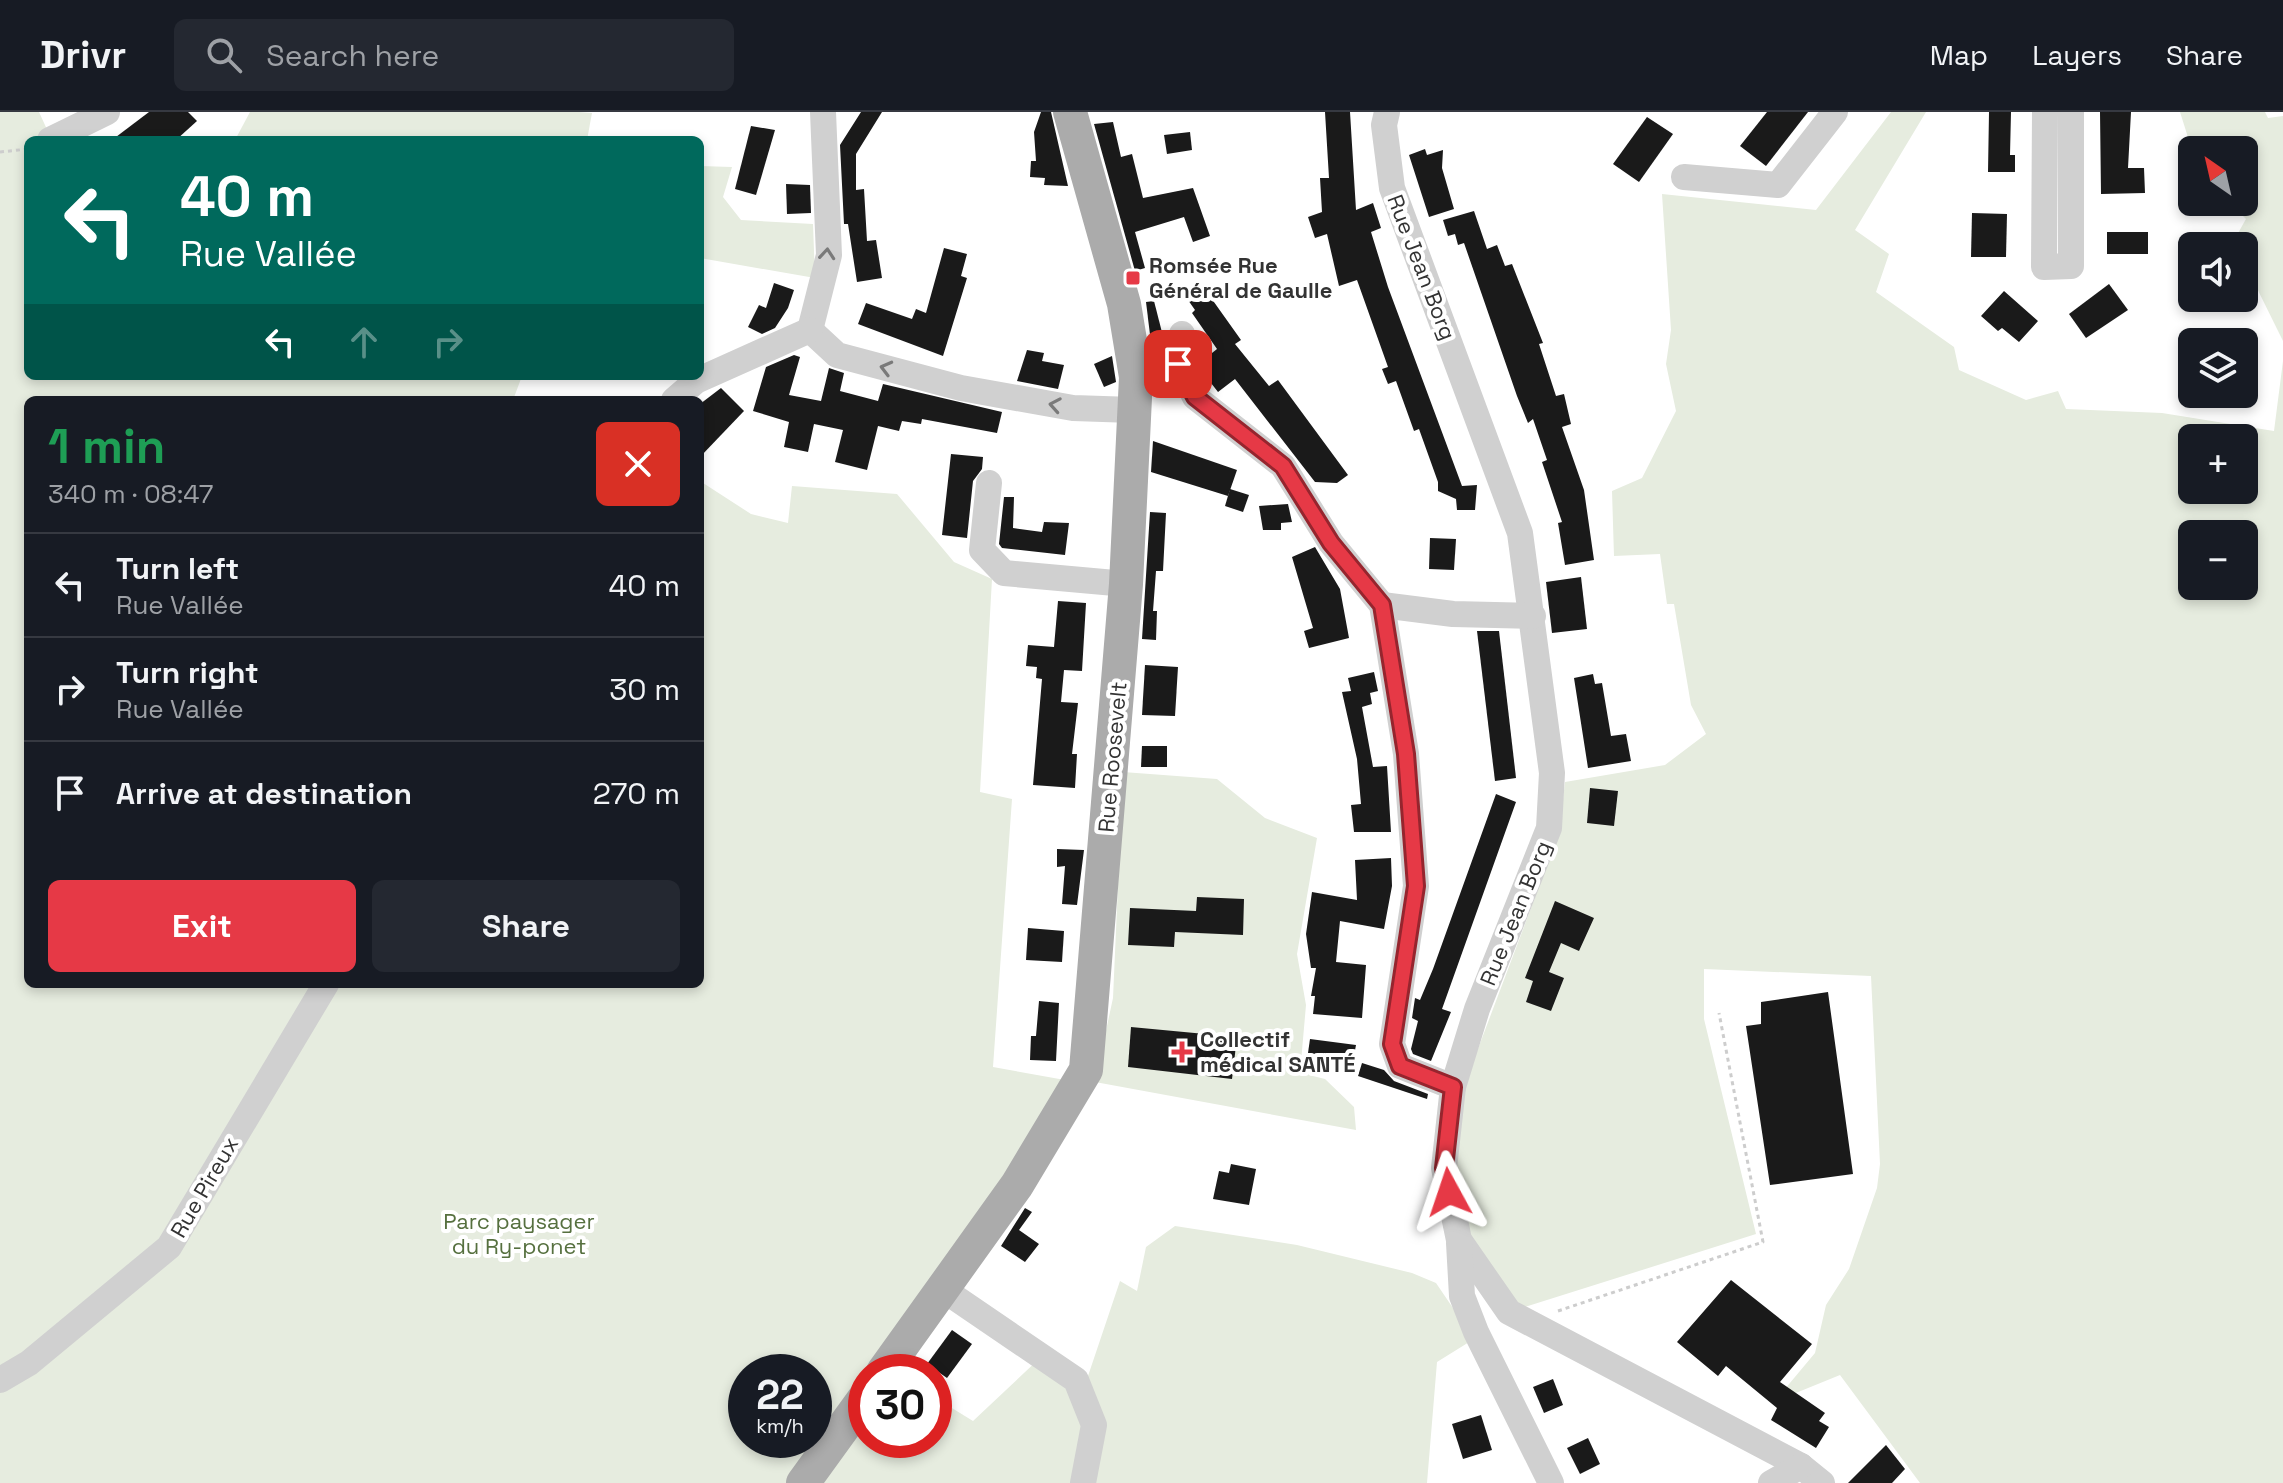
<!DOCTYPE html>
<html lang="en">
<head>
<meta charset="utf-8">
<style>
	:root { --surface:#171b24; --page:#242831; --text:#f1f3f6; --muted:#9ea1a6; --line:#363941; --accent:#e63946 }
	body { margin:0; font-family:"Space Grotesk",sans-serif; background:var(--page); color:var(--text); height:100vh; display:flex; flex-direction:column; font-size:30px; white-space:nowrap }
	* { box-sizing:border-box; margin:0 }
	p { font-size:26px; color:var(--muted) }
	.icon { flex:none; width:44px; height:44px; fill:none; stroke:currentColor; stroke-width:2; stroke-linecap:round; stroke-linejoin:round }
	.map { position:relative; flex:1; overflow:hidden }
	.panel { position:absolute; left:24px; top:284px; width:680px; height:592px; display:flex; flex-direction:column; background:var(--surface); border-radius:12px; box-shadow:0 4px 12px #0003 }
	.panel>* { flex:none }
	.hud { position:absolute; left:24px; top:24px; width:680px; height:244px; border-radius:12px; box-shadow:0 4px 12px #0003; background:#00695c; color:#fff; overflow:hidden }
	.needle { width:52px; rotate:326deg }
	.tools { position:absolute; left:2178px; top:24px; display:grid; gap:16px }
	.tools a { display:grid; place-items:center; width:80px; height:80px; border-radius:12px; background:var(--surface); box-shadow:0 4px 12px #0003; font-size:40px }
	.speed { position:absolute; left:728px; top:1242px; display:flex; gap:16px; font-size:40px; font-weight:700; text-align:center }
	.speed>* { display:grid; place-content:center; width:104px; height:104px; border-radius:50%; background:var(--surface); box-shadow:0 4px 12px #0003; line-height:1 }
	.speed small { font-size:20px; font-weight:400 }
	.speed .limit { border:12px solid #d22; background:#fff; color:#111 }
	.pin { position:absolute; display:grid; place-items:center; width:68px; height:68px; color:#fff; margin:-34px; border-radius:16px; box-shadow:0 4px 12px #0006 }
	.me { position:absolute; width:88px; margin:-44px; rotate:355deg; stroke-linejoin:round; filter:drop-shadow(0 0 6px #0008) }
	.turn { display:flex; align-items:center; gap:28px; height:168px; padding:0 24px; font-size:36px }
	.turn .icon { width:104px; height:104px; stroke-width:2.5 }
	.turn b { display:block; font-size:56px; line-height:68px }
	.lanes { display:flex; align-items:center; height:76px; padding:0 24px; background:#0003; justify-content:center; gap:40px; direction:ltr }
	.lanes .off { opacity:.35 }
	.round { display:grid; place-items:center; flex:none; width:84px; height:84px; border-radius:12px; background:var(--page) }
	.head { display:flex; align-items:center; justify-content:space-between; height:136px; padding:0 24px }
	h1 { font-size:48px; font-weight:700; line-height:60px; color:#1e9e55 }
	.cta { display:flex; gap:16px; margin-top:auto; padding:16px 24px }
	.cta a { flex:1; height:92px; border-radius:12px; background:var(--accent); color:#fff; font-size:32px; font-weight:700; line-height:92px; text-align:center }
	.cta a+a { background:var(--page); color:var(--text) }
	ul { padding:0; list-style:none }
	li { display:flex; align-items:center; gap:24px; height:104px; padding:0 24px; border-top:2px solid var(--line) }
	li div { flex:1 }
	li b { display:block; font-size:30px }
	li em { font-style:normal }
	header { display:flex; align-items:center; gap:48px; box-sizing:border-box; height:112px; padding:0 40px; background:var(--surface); border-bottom:2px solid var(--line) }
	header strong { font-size:38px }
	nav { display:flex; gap:44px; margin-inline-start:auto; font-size:28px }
	.search { width:560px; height:72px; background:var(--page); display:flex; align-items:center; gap:20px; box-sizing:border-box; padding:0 28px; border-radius:12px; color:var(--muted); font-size:30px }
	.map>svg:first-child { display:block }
	.green { fill:#e6ecdf; fill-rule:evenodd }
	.building { fill:#1a1a1a }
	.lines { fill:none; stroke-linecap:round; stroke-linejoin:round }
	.path { stroke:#cdcdcd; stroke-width:3; stroke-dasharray:4 4; stroke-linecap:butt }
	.minor { stroke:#d0d0d0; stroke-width:26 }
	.major { stroke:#ababab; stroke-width:34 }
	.oneway { stroke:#7a7a7a }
	.route-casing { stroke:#96252e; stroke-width:20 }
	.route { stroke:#e63946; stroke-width:14 }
	.poi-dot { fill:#e63946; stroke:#fff; stroke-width:3 }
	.labels { text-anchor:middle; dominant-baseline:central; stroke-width:8; stroke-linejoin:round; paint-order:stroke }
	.poi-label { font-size:22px; font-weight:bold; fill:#333; stroke:#fff; text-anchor:start }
	.street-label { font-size:22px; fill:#333; stroke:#fff }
	.park-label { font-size:22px; fill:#56703f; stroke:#fff }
</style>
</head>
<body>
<header>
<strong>Drivr</strong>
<div class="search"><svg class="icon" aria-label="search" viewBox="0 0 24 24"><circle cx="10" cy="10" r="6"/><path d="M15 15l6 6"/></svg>Search here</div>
<nav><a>Map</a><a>Layers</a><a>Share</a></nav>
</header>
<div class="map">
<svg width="2283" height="1371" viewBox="0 0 2283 1371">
	<rect width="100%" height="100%" fill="#fff"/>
	<g class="green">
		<path d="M0,0H39L50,24L48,28H28V264H522L513,288H28V872H700V369L751,402L788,411L792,374L897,382L954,450L992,467L980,680L1012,687L993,955L1065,968L882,1260H866V1282L798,1371H0ZM746,1260H814V1328H746Z"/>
		<polygon points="250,0 579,0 592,1 587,28 235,28"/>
		<path d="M1891,0H1926L1855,118L1889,142L1876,180L1954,235L1959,258L2026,288L2058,279L2066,297L2162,301L2274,319L2283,249V1371H1920L1840,1263L1774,1290L1815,1241L1826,1193L1849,1157L1877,1076L1880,1052L1871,864L1704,857V907L1756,1122L1522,1196L1477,1142L1454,1070L1457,1004L1476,942L1559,722L1565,670L1665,653L1706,622L1691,593L1674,492H1667L1660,442L1614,444L1612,379L1642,366L1676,299L1666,252L1671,218L1662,82L1816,98ZM2192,326H2244V378H2192ZM2192,422H2244V474H2192Z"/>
		<polygon points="2180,0 2265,0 2268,6 2283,4 2283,229 2244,150 2244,134 2235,134 2233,130 2246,107 2229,90 2244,90 2244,38 2192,38"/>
		<polygon points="700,54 732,55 723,85 741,108 813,112 815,166 700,146"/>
		<polygon points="1123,660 1217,667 1265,706 1317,726 1297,842 1306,893 1301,950 1309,963 1325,967 1354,995 1356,1018 1095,970 1113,886"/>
		<polygon points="1175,1114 1297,1133 1412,1161 1436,1171 1474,1227 1437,1250 1427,1371 817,1371 866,1303 866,1328 934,1328 934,1285 973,1309 1041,1245 1088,1264 1120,1169 1137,1179 1146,1135"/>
	</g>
	<g class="building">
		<polygon points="149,0 188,0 197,9 176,28 112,28"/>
		<polygon points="861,0 882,0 856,42 856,78 864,77 867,129 876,128 882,166 857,170 848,112 844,112 840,33"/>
		<polygon points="1041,0 1051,0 1068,74 1044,73 1045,66 1030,65 1031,49 1036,49 1034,20"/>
		<polygon points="1325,0 1350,0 1356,98 1373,91 1381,116 1371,120 1388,175 1462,374 1477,373 1475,398 1457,398 1456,387 1438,379 1438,370 1419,317 1414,319 1396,269 1388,272 1382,257 1388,255 1357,168 1339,174 1327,122 1315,126 1308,105 1322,100 1320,66 1329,66"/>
		<polygon points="1767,0 1808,0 1766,54 1740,34"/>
		<polygon points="1989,0 2011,0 2010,43 2015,43 2015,60 1988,60"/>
		<polygon points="2100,0 2131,0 2128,56 2144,56 2145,81 2101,82"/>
		<polygon points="1647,5 1673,22 1639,70 1613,52"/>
		<polygon points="1113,10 1121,45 1132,42 1143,86 1193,76 1210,124 1193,130 1184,105 1135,120 1145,156 1135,159 1094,12"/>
		<polygon points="751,14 775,18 756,83 735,77"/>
		<polygon points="1190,20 1192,38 1167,42 1164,23"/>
		<polygon points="1425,37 1427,43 1443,38 1442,56 1454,97 1429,105 1409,43"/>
		<polygon points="786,72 810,73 811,101 787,102"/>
		<polygon points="1474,99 1487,137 1497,133 1505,154 1512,152 1543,231 1539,232 1556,284 1564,282 1571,312 1562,315 1584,378 1594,448 1565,453 1558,411 1562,410 1542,350 1547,348 1533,307 1528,311 1517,284 1464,131 1458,133 1455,122 1448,124 1443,108"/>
		<polygon points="1972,101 2007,102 2006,145 1971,145"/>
		<rect x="2107" y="120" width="41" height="22"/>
		<polygon points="944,136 967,142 961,164 967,166 943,244 858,212 866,191 912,207 916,197 926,201"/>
		<polygon points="774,171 794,178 788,196 775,216 762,222 748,215 759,193 766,196"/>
		<polygon points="2109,172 2128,198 2086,226 2069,202"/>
		<polygon points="1204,176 1241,228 1235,232 1269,274 1278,268 1348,363 1337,371 1315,370 1235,267 1218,280 1197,253 1217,237 1192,201 1195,198 1188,188"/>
		<polygon points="2004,179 2038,209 2019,230 2002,216 1998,219 1981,204"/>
		<polygon points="1154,189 1167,240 1164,246 1153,247 1146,190"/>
		<polygon points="1027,238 1044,241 1042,249 1064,253 1058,277 1017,269"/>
		<polygon points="794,243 800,245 789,283 821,289 829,256 844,261 840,279 878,289 883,272 1002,300 997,321 922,307 921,312 902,309 899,319 878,314 867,358 835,350 843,318 814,312 808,340 784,335 789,310 753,299 766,255"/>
		<polygon points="1112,244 1116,270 1104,275 1094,252"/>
		<polygon points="721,276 744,299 700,345 700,292"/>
		<polygon points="1153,329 1237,358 1228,384 1151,360"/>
		<polygon points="951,342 983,345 982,357 973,369 967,426 942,423"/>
		<polygon points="1230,377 1249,383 1243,400 1225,394"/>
		<polygon points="1004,385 1014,385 1013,416 1042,420 1044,410 1069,411 1065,443 1002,436 999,432"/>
		<polygon points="1288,392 1292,410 1281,411 1281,418 1263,418 1259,394"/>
		<polygon points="1150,400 1166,401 1163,459 1156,459 1153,499 1157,499 1156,528 1142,527"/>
		<polygon points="1430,426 1456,427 1454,458 1429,457"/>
		<polygon points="1315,435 1340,477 1349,526 1309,536 1304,519 1313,516 1292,445"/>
		<polygon points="1581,465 1587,517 1552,521 1546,470"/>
		<polygon points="1058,489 1086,491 1082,559 1064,558 1061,590 1078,591 1072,642 1077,642 1075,676 1033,673 1042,567 1036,566 1037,555 1026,554 1028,533 1054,535"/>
		<polygon points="1477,519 1499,519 1516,666 1495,669"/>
		<polygon points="1145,553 1178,555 1175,604 1142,603"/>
		<polygon points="1374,560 1378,579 1370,581 1372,592 1362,595 1373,655 1387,654 1391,720 1354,720 1351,693 1361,692 1357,647 1342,580 1351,579 1348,566"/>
		<polygon points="1593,562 1595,572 1602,571 1611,624 1626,622 1631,649 1588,656 1574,566"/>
		<polygon points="1142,634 1167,634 1167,655 1141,655"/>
		<polygon points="1590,676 1618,679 1614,714 1587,711"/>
		<polygon points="1496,682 1516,690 1442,897 1451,900 1431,949 1413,942 1411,937 1418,909 1412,906 1415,886 1420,888 1433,857"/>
		<polygon points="1057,737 1084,738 1077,793 1062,792 1065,754 1057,755"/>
		<polygon points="1391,746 1392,774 1384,817 1340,809 1336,850 1366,853 1362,906 1313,902 1315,884 1311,884 1316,856 1311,856 1306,822 1312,780 1357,788 1355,748"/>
		<polygon points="1197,785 1244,787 1243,823 1175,820 1174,835 1128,833 1130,796 1196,799"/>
		<polygon points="1555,789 1594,806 1579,839 1561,831 1549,860 1564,866 1551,899 1526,890 1533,869 1525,866"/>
		<polygon points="1028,816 1064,819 1062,850 1026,848"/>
		<polygon points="1828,880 1853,1062 1770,1073 1746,914 1761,912 1761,890"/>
		<polygon points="1039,889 1059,891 1056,949 1030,948 1031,924 1036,924"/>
		<polygon points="1131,915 1237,925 1232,967 1128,955"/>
		<polygon points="1310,927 1356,933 1353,949 1308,941"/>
		<polygon points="1362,951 1384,958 1394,969 1428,982 1427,987 1358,964"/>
		<polygon points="1231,1052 1256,1057 1249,1093 1213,1087 1219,1059 1229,1061"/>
		<polygon points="1025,1096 1032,1100 1019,1118 1039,1132 1025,1150 1001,1134"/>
		<polygon points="1731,1168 1812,1232 1780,1270 1825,1301 1819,1309 1829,1315 1816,1336 1771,1308 1777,1296 1726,1254 1718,1264 1677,1230"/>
		<polygon points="952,1218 972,1232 947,1266 927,1252"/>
		<polygon points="1553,1267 1563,1293 1544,1301 1533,1275"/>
		<polygon points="1481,1303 1492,1338 1463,1347 1452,1312"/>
		<polygon points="1588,1326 1600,1352 1580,1362 1567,1336"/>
		<polygon points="1886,1333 1905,1357 1892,1371 1848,1371"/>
	</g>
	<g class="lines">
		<g class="path">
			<polyline points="0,40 28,37"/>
			<polyline points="1558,1199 1763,1130 1719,901"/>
		</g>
		<g class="minor">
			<polyline points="1387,0 1384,13 1392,76 1520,421 1552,661 1549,716 1477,897 1453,975 1444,1056 1459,1128 1509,1200 1801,1354 1822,1371"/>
			<polyline points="2045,0 2044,155 2071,154 2071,0"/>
			<polyline points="50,28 107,0"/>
			<polyline points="1684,65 1778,73 1835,0"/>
			<polyline points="810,218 837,243 961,276 1073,296 1133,298"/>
			<polyline points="810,218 829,143 823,0"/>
			<polyline points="1182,222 1183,244 1178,252 1195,285 1283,354 1331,431 1382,493 1406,642 1416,774 1392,932 1400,954 1453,975"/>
			<polyline points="674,288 696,269 810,218"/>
			<polyline points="989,371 982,438 1004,461 1126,472"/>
			<polyline points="1382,493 1453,502 1533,504"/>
			<polyline points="1459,1131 1462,1184 1476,1220 1551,1371"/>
			<polyline points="941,1176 1076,1268 1094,1313 1083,1371"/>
			<polyline points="0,1268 29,1251 169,1135 326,872"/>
			<polyline points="1771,1371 1801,1354"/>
		</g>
		<g class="major">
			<polyline points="883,1260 1017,1073 1086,958 1126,472 1136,265 1124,192 1070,0"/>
			<polyline points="803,1371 866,1284"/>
		</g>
	</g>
	<defs><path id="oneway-chevron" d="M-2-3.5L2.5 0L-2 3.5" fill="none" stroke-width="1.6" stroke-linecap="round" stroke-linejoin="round" transform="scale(2)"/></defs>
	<g class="oneway">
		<use href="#oneway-chevron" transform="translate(827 142) rotate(-85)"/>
		<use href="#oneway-chevron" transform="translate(886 256) rotate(-165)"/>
		<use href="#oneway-chevron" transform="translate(1055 293) rotate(-170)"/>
	</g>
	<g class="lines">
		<g class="route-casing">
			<polyline id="route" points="1178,252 1195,285 1283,354 1331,431 1382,493 1406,642 1416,774 1392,932 1400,954 1453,975 1444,1056 1449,1080"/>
		</g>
		<use href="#route" class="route"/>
	</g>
	<g class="poi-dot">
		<rect x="1125" y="158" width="16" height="16" rx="4"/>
		<path d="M1178 928h8v8h8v8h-8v8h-8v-8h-8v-8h8z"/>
	</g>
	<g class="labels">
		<g class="poi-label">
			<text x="1149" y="153">Romsée Rue<tspan x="1149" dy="25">Général de Gaulle</tspan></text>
			<text x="1200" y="927">Collectif<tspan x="1200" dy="25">médical SANTÉ</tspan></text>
		</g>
		<g class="street-label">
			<text transform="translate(1422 155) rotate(69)">Rue Jean Borg</text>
			<text transform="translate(1112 645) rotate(-85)">Rue Roosevelt</text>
			<text transform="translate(1515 801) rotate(-68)">Rue Jean Borg</text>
			<text transform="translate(204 1075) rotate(-60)">Rue Pireux</text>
		</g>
		<g class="park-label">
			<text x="519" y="1109">Parc paysager<tspan x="519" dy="25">du Ry-ponet</tspan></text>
		</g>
	</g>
</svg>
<div class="tools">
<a><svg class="needle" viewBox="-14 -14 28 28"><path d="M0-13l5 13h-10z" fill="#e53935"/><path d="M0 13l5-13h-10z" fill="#9ea1a6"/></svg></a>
<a><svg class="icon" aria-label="sound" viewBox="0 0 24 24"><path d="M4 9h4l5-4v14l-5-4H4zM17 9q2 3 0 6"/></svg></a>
<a><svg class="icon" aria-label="layers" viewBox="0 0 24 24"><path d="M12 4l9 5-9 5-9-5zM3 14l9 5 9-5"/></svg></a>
<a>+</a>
<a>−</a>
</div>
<div class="speed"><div>22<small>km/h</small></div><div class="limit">30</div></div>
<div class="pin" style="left:1178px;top:252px;background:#d93025"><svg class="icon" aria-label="arrive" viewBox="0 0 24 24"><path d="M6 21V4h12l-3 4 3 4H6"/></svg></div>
<svg class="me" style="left:1449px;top:1080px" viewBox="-20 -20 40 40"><path d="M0-17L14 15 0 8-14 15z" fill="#e63946" stroke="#fff" stroke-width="4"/></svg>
<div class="hud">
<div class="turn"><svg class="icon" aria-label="left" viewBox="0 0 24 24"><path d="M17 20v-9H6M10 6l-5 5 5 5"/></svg><div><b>40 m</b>Rue Vallée</div></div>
<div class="lanes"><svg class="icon" aria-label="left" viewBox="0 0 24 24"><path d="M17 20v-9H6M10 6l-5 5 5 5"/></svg><svg class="icon off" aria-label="ahead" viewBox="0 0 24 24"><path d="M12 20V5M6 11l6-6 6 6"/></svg><svg class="icon off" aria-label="right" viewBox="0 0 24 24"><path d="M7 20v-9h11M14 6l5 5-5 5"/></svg></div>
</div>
<section class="panel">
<div class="head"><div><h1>1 min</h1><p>340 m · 08:47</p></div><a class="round" style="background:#d93025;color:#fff"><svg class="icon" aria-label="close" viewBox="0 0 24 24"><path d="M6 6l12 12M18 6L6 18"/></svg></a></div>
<ul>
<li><svg class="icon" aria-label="left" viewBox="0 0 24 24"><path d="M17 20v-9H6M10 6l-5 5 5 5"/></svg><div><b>Turn left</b><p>Rue Vallée</p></div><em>40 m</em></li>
<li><svg class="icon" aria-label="right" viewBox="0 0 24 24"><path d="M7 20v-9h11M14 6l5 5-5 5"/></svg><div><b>Turn right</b><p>Rue Vallée</p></div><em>30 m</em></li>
<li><svg class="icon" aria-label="arrive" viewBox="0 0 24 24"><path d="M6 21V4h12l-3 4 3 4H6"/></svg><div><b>Arrive at destination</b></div><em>270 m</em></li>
</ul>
<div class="cta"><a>Exit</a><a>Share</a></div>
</section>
</div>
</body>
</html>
